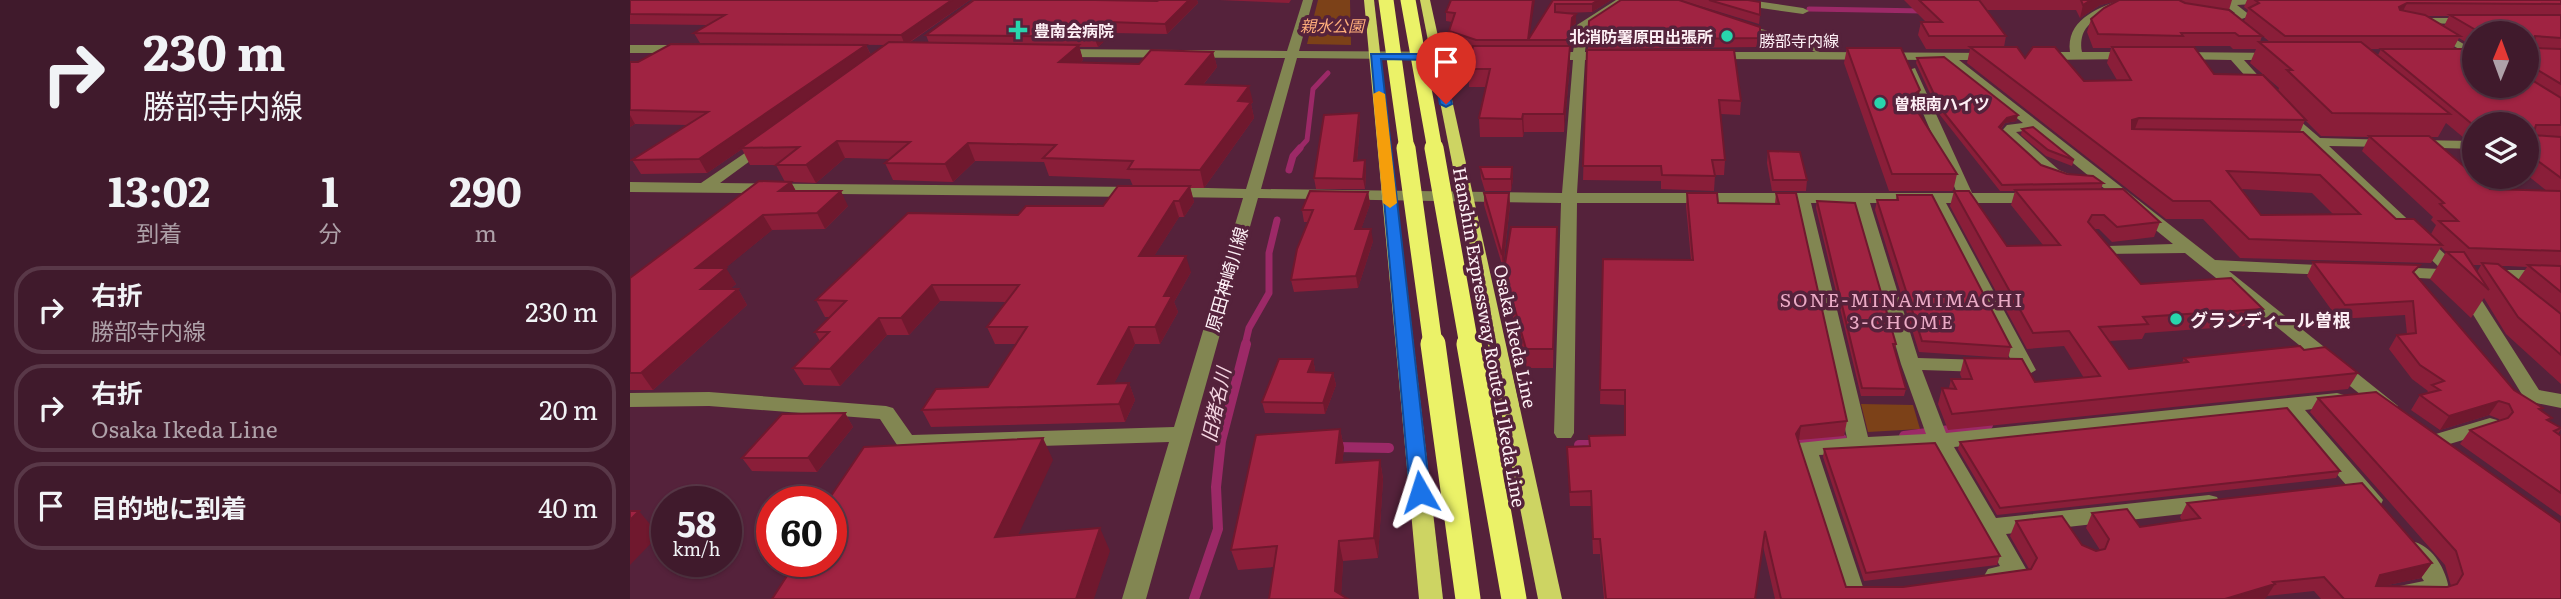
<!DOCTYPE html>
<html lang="ja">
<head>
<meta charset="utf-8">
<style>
	:root { --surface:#401a2c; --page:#4b2738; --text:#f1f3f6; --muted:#aea1a9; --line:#593848 }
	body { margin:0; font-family:Literata,"Noto Sans JP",serif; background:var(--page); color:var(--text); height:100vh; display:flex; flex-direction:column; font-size:26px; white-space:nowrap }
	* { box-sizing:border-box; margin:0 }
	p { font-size:23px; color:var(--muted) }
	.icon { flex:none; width:38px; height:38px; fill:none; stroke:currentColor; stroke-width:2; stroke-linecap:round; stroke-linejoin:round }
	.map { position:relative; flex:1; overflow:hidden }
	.drawer { display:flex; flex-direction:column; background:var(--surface); width:630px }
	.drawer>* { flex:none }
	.top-card { background:#401a2c; color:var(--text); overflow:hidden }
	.needle { width:46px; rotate:1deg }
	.tools { position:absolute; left:1832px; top:21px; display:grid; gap:14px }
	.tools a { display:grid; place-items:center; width:77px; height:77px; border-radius:50%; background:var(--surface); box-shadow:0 2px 5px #0004,0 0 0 2px var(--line); font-size:35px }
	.speed { position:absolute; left:21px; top:486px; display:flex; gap:14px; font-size:35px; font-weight:700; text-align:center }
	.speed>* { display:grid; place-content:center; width:91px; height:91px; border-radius:50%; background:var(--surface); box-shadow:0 2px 5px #0004,0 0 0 2px var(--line); line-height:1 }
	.speed small { font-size:18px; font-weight:400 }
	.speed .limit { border:10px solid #d22; background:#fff; color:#111 }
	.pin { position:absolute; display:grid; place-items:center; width:60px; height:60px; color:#fff; margin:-72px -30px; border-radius:50% 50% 50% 0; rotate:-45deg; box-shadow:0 0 7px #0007 }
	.pin .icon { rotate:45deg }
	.me { position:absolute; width:77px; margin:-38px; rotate:354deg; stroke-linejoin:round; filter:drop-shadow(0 0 5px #0008) }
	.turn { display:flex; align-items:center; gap:24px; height:147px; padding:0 28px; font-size:32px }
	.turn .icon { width:91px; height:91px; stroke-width:2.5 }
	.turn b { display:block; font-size:49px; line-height:60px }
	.eta { display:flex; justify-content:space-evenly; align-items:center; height:119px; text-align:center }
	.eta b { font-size:42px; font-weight:700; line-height:49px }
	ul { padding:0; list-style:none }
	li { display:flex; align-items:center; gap:21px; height:88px; margin:0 14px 10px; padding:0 14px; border:4px solid var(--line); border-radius:28px }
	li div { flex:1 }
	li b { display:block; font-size:26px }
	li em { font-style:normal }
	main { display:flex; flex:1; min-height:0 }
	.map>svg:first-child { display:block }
	.green { fill:#7c4118 }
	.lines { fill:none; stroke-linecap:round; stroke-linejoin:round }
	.stream-far2 { stroke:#9c2967; stroke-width:5 }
	.stream-far1 { stroke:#9c2967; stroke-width:7 }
	.stream { stroke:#9c2967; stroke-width:10 }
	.minor { fill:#828652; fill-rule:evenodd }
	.major { fill:#cdd463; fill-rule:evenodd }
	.highway-bridge-far2 { stroke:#ebf268; stroke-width:15 }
	.highway-bridge-far1 { stroke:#ebf268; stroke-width:19 }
	.highway-bridge { stroke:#ebf268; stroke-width:25 }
	.wall { fill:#8a1e39; fill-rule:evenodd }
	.shaded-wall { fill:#70182e }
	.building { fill:#a02342; stroke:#70182e; stroke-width:2; fill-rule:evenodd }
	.route { fill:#1a73e8; stroke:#114b97; stroke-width:2 }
	.slow { fill:#f59e0b }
	.poi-dot { fill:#28d5ad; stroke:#55223b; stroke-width:2.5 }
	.labels { text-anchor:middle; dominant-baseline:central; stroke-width:7; stroke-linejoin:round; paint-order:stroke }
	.far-park-label { font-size:16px; font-style:italic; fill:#fdad7b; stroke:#55223b }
	.far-poi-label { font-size:16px; font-weight:bold; fill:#fdeff5; stroke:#55223b; text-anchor:start }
	.far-street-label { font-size:16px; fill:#fdeff5; stroke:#55223b }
	.street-label { font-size:18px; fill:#fdeff5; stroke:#55223b }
	.poi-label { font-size:18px; font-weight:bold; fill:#fdeff5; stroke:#55223b; text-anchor:start }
	.neighbourhood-label { font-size:19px; letter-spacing:2px; fill:#ebabc6; stroke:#55223b }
	.water-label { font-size:19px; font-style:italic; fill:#f5d6e2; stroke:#55223b }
</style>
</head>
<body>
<main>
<section class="drawer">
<div class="top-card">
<div class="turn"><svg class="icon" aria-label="right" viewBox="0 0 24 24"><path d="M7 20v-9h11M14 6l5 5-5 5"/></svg><div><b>230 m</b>勝部寺内線</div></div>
</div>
<div class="eta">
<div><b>13:02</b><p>到着</p></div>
<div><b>1</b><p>分</p></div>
<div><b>290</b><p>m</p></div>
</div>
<ul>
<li><svg class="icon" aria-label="right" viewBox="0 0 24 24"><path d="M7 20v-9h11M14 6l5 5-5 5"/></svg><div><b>右折</b><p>勝部寺内線</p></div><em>230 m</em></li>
<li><svg class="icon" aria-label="right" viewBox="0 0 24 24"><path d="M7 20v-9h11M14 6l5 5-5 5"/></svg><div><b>右折</b><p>Osaka Ikeda Line</p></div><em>20 m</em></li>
<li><svg class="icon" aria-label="arrive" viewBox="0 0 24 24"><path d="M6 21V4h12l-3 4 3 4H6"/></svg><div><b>目的地に到着</b></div><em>40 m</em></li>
</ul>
</section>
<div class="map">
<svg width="1931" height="599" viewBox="0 0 1931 599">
	<rect width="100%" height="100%" fill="#55223b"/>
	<g class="green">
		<polygon points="688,0 720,0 721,45 677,44"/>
		<polygon points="1231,404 1283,405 1290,429 1238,432"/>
	</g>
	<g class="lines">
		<g class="stream-far2">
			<polyline points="1179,9 1295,11"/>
			<polyline points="668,150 677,140 683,89 698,73"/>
		</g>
		<g class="stream-far1">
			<polyline points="659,170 663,156 670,148"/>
			<polyline points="615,345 619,328 639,293 639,253 647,220"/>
		</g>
		<g class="stream">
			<polyline points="1274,436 1358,425"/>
			<polyline points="1158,441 1212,439"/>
			<polyline points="949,445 970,445"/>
			<polyline points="706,447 759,448"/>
			<polyline points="564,599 588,529 586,487 591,441 616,344"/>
		</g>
		<g class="minor">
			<path d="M673,0H683L669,51L864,52L870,56L864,60L667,58L631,189L932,193L943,60H917L911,56L917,52H943L947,25L986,0H999L957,28L955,52H980L986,56L980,60H955L947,193H1327L1275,71L1285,68L1342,193H1407L1415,198L1407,203H1316L1406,370L1396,376L1386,370L1300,203H1240L1288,358L1354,360L1363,366L1354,372L1292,370L1316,433L1707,393L1714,395L1717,400L1714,405L1675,410L1753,500L1750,506L1742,508L1734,506L1654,412L1324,447L1366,518L1579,495L1587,497L1590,503L1587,509L1579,511L1376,534L1399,574L1395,581L1366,586L1358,583L1354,576L1358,569L1370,566L1304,449L1189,455L1237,599H1213L1166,448L1169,443L1217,438L1166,203H947L944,433L941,438H927L924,433L931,203L628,198L516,599H492L539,442L276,450L269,448L250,419L79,406L0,407V393L79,392L256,406L263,408L282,435L544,427L613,198L539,197L531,192L539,187L616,189L655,58L427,57L421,53L427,49L657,51ZM1181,203H1224L1271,364L1296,434L1238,437Z"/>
			<polygon points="1091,0 1119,0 1173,8 1179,11 1173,14 1096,3"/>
			<path d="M1490,0H1505C1484,16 1446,15 1452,52H1501L1507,56L1505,59L1410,60L1404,56L1410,52H1440C1436,21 1465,9 1490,0Z"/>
			<polygon points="1593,0 1643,0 1638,3 1607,5 1621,16 1608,20 1614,25 1608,28 1592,17 1605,13 1593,4"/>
			<polygon points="1784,18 1840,18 1846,21 1840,24 1780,23 1780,19"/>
			<polygon points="1110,23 1191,46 1193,49 1188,52 1365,53 1367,56 1361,60 1329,60 1585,260 1710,266 1712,270 1710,274 1704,275 1599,271 1768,406 1765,411 1751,411 1555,253 1472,254 1470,251 1472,248 1478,246 1543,244 1402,130 1386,132 1429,170 1444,176 1437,180 1419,176 1370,133 1377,125 1393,123 1314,60 1077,59 1075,56 1081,52 1186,52 1106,28 1106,24"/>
			<polygon points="1806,28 1844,50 1844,58 1802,33 1800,31"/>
			<polygon points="0,45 52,45 58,49 52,53 0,53"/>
			<polygon points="1547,52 1649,53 1651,56 1645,60 1614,60 1643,92 1637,96 1632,95 1601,60 1543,59 1541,56"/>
			<polygon points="1656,109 1690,138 1762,140 1764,143 1757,147 1699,146 1833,271 1909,390 1931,394 1931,408 1896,401 1822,280 1757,276 1755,272 1757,268 1763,267 1811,269 1683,146 1675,145 1673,142 1675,139 1649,113"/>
			<polygon points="134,140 139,141 139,147 90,183 507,187 515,192 507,197 0,192 0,182 71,183"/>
			<polygon points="1785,140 1844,141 1844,149 1780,147 1780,141"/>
			<polygon points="1861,270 1931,270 1931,280 1855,279 1853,275 1855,271"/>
			<polygon points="1860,418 1867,420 1870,425 1867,430 1806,448 1799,446 1796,441 1799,436"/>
			<path d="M1785,542C1804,548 1816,570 1819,589L1815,596L1806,599H1737L1740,592L1794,581L1773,551L1777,545Z"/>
		</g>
		<g class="major">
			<polygon points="734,0 744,0 813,599 789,599"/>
			<polygon points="790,0 800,0 932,599 908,599"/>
		</g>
		<g class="highway-bridge-far2">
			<polyline points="756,0 777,150"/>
			<polyline points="778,0 805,150"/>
		</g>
		<g class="highway-bridge-far1">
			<polyline points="776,148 803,345"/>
			<polyline points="804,148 839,345"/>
		</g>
		<g class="highway-bridge">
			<polyline points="803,344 838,599"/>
			<polyline points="839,344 884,599"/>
		</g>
	</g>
	<g class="wall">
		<polygon points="0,0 340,0 279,43 299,43 296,35 344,0 479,0 527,1 529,0 567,0 568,3 537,34 483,33 468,47 449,47 453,60 451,62 509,64 583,52 587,67 573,85 623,102 621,104 624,118 574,188 560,188 564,202 554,217 549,217 524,256 561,272 544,302 548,312 530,344 505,344 484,383 499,383 505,400 495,422 301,427 292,410 358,387 386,344 365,344 357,327 376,302 310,301 279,335 257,335 210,386 174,385 163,368 190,341 185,332 200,317 195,317 186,300 388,215 473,206 503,186 500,179 419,176 414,162 345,161 323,182 263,180 255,163 260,159 215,158 186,183 161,182 166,191 218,206 195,229 142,230 95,268 106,284 100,289 108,289 117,305 23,390 0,390 0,278 155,182 146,165 120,165 112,149 77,173 11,174 2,160 58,125 5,124 0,127 0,62 236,45 241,55 255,45 70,43 64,33 77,25 0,24"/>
		<polygon points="589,0 661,0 659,3"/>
		<polygon points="821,0 900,37 923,0 981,0 962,12 934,13 946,23 942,27 940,49 940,63 934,132 894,132 893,137 850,137 849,118 856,87 839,87 838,69 843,48 819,40 819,31 822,22 816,21 816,12"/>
		<polygon points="1050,0 1118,0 1130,15 1129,24"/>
		<path d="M1274,0H1602L1599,10L1632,36L1630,42H1640L1614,21L1618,10L1614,7L1617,0H1931V384L1876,334L1854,298L1841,318L1800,279L1816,252L1811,247L1801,263L1610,258L1573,219H1536L1337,63L1340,49H1296L1288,35L1291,22H1296ZM1487,1L1461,19L1457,32L1463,48H1481L1477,63L1487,80L1454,81L1395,58L1374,47L1376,36L1357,10H1446L1450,18L1470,5ZM1796,16H1819L1814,26ZM1844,33H1897V86L1823,49L1829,38L1844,47ZM1550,46H1600L1603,49H1626L1620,63L1649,88L1648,91L1584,74L1549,47ZM1740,49H1751L1748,55ZM1675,120L1691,136L1739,137L1732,151L1803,217L1801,220L1806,225L1801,234L1766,219L1670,132ZM1816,123L1834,138L1844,139V124H1897V175L1917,191L1860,189L1800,137H1808ZM1612,189L1682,193L1703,214L1631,215ZM1843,265H1851L1847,272ZM1871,266H1878L1897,267L1888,280Z"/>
		<polygon points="1130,38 1129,47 958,49 958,40"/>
		<polygon points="1217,48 1287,106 1285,108 1327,174 1323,191 1259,191 1214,63"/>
		<polygon points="957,50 1111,101 1110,115 1091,114 1095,160 1094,175 1085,175 1084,191 1031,189 1031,181 953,180"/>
		<polygon points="1287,58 1388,115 1386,121 1375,123 1371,129 1411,165 1437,174 1473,183 1471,189 1530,222 1524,237 1482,242 1469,229 1464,229 1511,284 1633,309 1625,325 1515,333 1512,339 1479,341 1499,369 1552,363 1554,358 1674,350 1728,373 1718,389 1318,430 1308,404 1312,388 1319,388 1321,379 1332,379 1330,374 1334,358 1405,382 1454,378 1434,346 1397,349 1320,206 1324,191 1377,246 1413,245 1381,205 1385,191 1370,191 1310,115 1286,63"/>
		<polygon points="729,113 730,123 727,161 735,160 736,171 735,189 686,189 684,178"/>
		<polygon points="1392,129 1444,160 1442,166 1416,156 1391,135"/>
		<polygon points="1138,151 1177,180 1176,191 1142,191 1137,163"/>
		<polygon points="850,167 882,167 883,179 881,191 855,191 851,178"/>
		<polygon points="738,192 740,204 731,229 743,241 728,288 664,292 661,280 678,222 674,222 672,210"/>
		<polygon points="854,193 879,193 880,205 873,268 854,205"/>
		<polygon points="1057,193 1088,203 1145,204 1146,193 1217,421 1214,436 1169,440 1168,441 1216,587 1273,587 1399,569 1380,536 1386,521 1466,551 1470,550 1456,528 1462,513 1510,527 1552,521 1550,517 1557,503 1802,563 1791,578 1753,586 1817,587 1821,586 1815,565 1680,412 1688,398 1931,599 1691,599 1684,591 1637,596 1634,599 1145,599 1133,546 1125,599 974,599 970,554 963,554 961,506 940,506 937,447 959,446 995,435 995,405 970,404 973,259 1061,260 1056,206"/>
		<polygon points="1267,195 1381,347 1378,358 1289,352 1245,210 1247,200 1266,200"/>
		<polygon points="1187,201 1266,344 1265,351 1276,389 1274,396 1231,396 1186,208"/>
		<polygon points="927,227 923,368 897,368 875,288 874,270"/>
		<polygon points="1683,262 1785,274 1884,390 1911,411 1920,421 1931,429 1928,434 1931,436 1931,516 1830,444 1840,430 1870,421 1869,419 1859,415 1810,430 1781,410 1790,395 1796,394 1798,391 1782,379 1759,349 1767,335 1777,334 1775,315 1708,319 1677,276"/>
		<polygon points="683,359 685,370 684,372 703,373 706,385 695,414 635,413 632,402"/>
		<polygon points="215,413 223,427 187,472 122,471 112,458"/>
		<polygon points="710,429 714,448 712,463 750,460 753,479 748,558 713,561 711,594 644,567 608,570 601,550"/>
		<polygon points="1330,442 1710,471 1706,478 1367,515 1328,449"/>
		<polygon points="1194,449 1370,556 1367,565 1234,581 1193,457"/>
	</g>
	<g class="shaded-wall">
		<polygon points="322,0 340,0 275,45 271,35"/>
		<polygon points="559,0 567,0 568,3 537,34 535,24"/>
		<polygon points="903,0 905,0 899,40 898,40"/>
		<polygon points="968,0 981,0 962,12 962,4"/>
		<polygon points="1461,0 1492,0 1470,5 1450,18 1453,5"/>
		<polygon points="1777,3 1771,15 1769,7"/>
		<polygon points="946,14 946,23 942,27 941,49 942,18"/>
		<polygon points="480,22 483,33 468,47 464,37"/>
		<polygon points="236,45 242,58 111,148 112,149 77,173 69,159"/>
		<polygon points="449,45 453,60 435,78 429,62"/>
		<polygon points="940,46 940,63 934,132 934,114"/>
		<polygon points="583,52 587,67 560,101 556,84"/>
		<polygon points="619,86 623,102 621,104 624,118 574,188 570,170 608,101"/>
		<polygon points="1290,90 1287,106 1276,114 1279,98"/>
		<polygon points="729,113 730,123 726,172 724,161"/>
		<polygon points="893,114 894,132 893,137 892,119"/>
		<polygon points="0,115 5,124 0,127"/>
		<polygon points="1388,115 1386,121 1375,123 1367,133 1369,127 1377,118"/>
		<polygon points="1509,118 1503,134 1496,136 1502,120"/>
		<polygon points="207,141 215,158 186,183 176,165"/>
		<polygon points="338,143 345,161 323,182 315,164"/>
		<polygon points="735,160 736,171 735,189 733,179"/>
		<polygon points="882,167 883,179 881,191 881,179"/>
		<polygon points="161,182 169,197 149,191"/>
		<polygon points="560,186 564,202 554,217 549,201"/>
		<polygon points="211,191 218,206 195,229 187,213"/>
		<polygon points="738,192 740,204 727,241 725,229"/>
		<polygon points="879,193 880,205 873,268 872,255"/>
		<polygon points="544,201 549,217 514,272 509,256"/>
		<polygon points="133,215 142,230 76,284 66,268"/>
		<polygon points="927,227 927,244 923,368 923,349"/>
		<polygon points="741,229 743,241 728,288 726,276"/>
		<polygon points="556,256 561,272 544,302 548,312 530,344 525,327 534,296"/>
		<polygon points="96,268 106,284 82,305 71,289"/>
		<polygon points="302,285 310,301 279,335 271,318"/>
		<polygon points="108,289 117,305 23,390 11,373"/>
		<polygon points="249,318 257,335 210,386 200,369"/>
		<polygon points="499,327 505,344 475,401 468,384"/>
		<polygon points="683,359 685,370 680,384 678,372"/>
		<polygon points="703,373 706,385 695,414 693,403"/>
		<polygon points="499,383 505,400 495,422 489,404"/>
		<polygon points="1869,401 1859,415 1810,430 1819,416"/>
		<polygon points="215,413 223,427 187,472 178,458"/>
		<polygon points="1171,426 1169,440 1163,449 1166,434"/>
		<polygon points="710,429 714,448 710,483 706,463"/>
		<polygon points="413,438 423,460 377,559 365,537"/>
		<polygon points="750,460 753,479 748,558 744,538"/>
		<polygon points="9,511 29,535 0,565 0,520"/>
		<polygon points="470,528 480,551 464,599 446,599"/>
		<polygon points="709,541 713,561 711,599 705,591"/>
		<polygon points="1802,563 1791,578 1739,589 1750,575"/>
		<polygon points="1645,584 1636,598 1634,599 1595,599"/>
	</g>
	<g class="building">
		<polygon points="0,0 322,0 271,35 64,33 95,15 0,14"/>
		<polygon points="344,0 465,0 527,1 529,0 559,0 535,24 480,22 464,37 296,35"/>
		<polygon points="821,0 903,0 898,40 923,0 968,0 962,4 925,4 925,12 946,14 942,18 940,40 846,40 819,31 825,13 816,12"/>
		<polygon points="991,0 1049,0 1130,27 1130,38 958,40 959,21"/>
		<polygon points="1079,0 1118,0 1130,2 1130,15"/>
		<polygon points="1289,0 1349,0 1376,36 1299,36 1291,22 1312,22"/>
		<polygon points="1451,0 1461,0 1453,5"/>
		<polygon points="1489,0 1549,0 1555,3 1599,10 1632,36 1609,36 1605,33 1551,33 1553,36 1468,34 1461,19 1474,8"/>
		<polygon points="1625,0 1931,0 1931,4 1777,3 1769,7 1770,10 1795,15 1830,36 1655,36 1619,8 1629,3"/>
		<polygon points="1820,15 1931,15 1931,38 1905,36 1903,48 1931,49 1931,84 1906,69 1897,69 1897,33 1851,33"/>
		<polygon points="259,42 449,45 429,62 509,64 521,50 583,52 556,84 619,86 608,101 621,102 570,170 498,169 503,161 413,158 426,145 338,143 315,164 255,163 280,142 207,141 176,165 146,165 169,147 111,148"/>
		<polygon points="1629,42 1731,42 1820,114 1702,113 1657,70 1662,70"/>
		<polygon points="41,44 236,45 69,159 2,160 78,112 0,110 0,62 8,62"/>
		<polygon points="843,46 940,46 934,114 893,114 892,119 849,118 860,69 838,69"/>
		<path d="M1340,47H1387L1395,58L1403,47H1425L1454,81L1501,80L1482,47H1564L1584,74L1633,75L1676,120L1509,118L1502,120V129L1673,132L1766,219H1784L1812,245L1619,239L1580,201H1543ZM1597,171L1690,175L1730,214L1631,215Z"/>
		<polygon points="1217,48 1271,48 1290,90 1279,98 1327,174 1262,174"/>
		<polygon points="1751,49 1844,49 1844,86 1897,86 1897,77 1931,98 1931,125 1906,125 1903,135 1931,137 1931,178 1897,153 1897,124 1842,124"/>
		<polygon points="957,50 1104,50 1111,101 1089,100 1095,160 1082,160 1085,176 1032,175 1031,166 953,166"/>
		<polygon points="1314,57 1388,115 1377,118 1369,127 1411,165 1437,174 1463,176 1473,183 1372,185 1311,109 1287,58"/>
		<polygon points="729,113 724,161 735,160 733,179 684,178 694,115"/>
		<polygon points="1403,127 1444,160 1418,150 1392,129"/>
		<polygon points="1739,136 1799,136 1844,175 1844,177 1846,177 1860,189 1931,191 1931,251 1839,248 1809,221 1828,221 1810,204 1814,203"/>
		<polygon points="1138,151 1170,152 1177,180 1143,180"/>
		<polygon points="850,167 882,167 881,179 854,179"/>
		<polygon points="129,181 161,182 149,191 211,191 187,213 133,215 66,268 96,268 71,289 108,289 11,373 0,373 0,278"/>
		<polygon points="488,186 560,186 549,201 544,201 509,256 556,256 534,296 542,296 525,327 499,327 468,384 499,383 489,404 292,410 306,389 358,387 397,327 357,327 389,285 302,285 271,318 249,318 200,369 163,368 199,332 185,332 216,301 186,300 278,213 388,215 396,206 473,206"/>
		<polygon points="1493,189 1530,222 1487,227 1474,215 1462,215 1458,222 1511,284 1601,278 1633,309 1513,317 1518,324 1469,327 1499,369 1558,362 1554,358 1670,346 1674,350 1695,347 1728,373 1322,414 1312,388 1326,389 1321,379 1342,379 1334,358 1392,359 1405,382 1470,376 1439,331 1403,333 1324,191 1339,191 1377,246 1430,245 1385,190"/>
		<polygon points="680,191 738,192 725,229 741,229 726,276 661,280 667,249 683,210 672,210"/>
		<polygon points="854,193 879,193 872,255"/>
		<polygon points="1057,193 1087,193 1088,203 1149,204 1146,193 1166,193 1217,421 1171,426 1166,434 1216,587 1273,587 1401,569 1407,558 1386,521 1432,516 1452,545 1466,551 1475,549 1479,539 1462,513 1497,509 1510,527 1570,518 1557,503 1732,483 1802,563 1750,575 1746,586 1817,587 1827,584 1833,574 1826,551 1688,398 1746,392 1931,523 1931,599 1714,599 1694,577 1643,582 1645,584 1595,599 1151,599 1135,531 1125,599 976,599 970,539 963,539 961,491 940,492 937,447 960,446 959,436 995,435 995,390 970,390 973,259 1063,260"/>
		<polygon points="1267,195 1302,195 1381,347 1292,341 1247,200 1268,200"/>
		<polygon points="1187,201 1225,203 1266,344 1263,344 1276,389 1232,388"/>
		<polygon points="881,227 927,227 923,349 896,349 874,270"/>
		<polygon points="1817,252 1834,252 1859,290"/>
		<polygon points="1683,262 1790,265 1783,272 1884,390 1913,408 1909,409 1922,418 1917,420 1931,428 1924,431 1931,436 1931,493 1840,430 1878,418 1883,412 1879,404 1869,401 1819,416 1790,395 1810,390 1802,385 1814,381 1790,365 1767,335 1786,333 1783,301 1715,305"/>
		<polygon points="1852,263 1868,264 1931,314 1931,355 1888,317"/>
		<polygon points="1898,265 1931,266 1931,292"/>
		<polygon points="649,359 683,359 678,372 703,373 693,403 632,402"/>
		<polygon points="1657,408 1710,471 1370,508 1330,442"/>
		<polygon points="215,413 178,458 112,458 152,414"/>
		<polygon points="710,429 706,463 750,460 744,538 709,541 705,591 718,599 639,599 647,546 601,550 626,435"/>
		<polygon points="413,438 365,537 470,528 446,599 142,599 166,562 201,562 201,502 197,502 234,447"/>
		<polygon points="1305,443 1370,556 1236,573 1194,449"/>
		<polygon points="0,511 9,511 0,520"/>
	</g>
	<polygon class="route" points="741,54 810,54 822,104 816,107 810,104 802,60 751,59 800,492 797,497 783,497 780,492"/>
	<polygon class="slow" points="749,91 755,94 767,203 760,208 753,203 743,94"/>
	<g class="poi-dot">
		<path d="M384.5 19.5h7v7h7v7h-7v7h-7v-7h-7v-7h7z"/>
		<circle cx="1097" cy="36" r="7"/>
		<circle cx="1250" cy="103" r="7"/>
		<circle cx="1546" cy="319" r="7"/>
	</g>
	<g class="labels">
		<g class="far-park-label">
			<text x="702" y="25">親水公園</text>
		</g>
		<g class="far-poi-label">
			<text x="404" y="30">豊南会病院</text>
			<text x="1083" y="36" text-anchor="end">北消防署原田出張所</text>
			<text x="1264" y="103">曽根南ハイツ</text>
		</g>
		<g class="far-street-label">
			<text x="1169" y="40">勝部寺内線</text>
		</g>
		<g class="street-label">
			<text transform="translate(596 279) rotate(-74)">原田神崎川線</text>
			<text transform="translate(886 336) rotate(78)">Osaka Ikeda Line</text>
			<text transform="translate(860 337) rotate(80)">Hanshin Expressway Route 11 Ikeda Line</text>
		</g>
		<g class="poi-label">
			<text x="1560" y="319">グランディール曽根</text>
		</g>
		<g class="neighbourhood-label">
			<text x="1272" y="299">SONE-MINAMIMACHI<tspan x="1272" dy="22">3-CHOME</tspan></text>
		</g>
		<g class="water-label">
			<text transform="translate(585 405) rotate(-78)">旧猪名川</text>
		</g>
	</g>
</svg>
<div class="tools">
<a><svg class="needle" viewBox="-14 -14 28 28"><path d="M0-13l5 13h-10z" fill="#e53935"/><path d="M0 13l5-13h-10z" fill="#aea1a9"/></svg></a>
<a><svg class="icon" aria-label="layers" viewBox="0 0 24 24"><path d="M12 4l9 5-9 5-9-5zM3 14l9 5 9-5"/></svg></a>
</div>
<div class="speed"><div>58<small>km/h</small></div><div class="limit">60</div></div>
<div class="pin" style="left:816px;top:104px;background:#d93025"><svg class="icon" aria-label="arrive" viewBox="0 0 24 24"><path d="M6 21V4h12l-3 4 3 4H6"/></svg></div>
<svg class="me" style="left:790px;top:492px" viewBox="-20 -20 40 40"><path d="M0-17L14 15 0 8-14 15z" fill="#1a73e8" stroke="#fff" stroke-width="4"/></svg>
</div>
</main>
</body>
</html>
